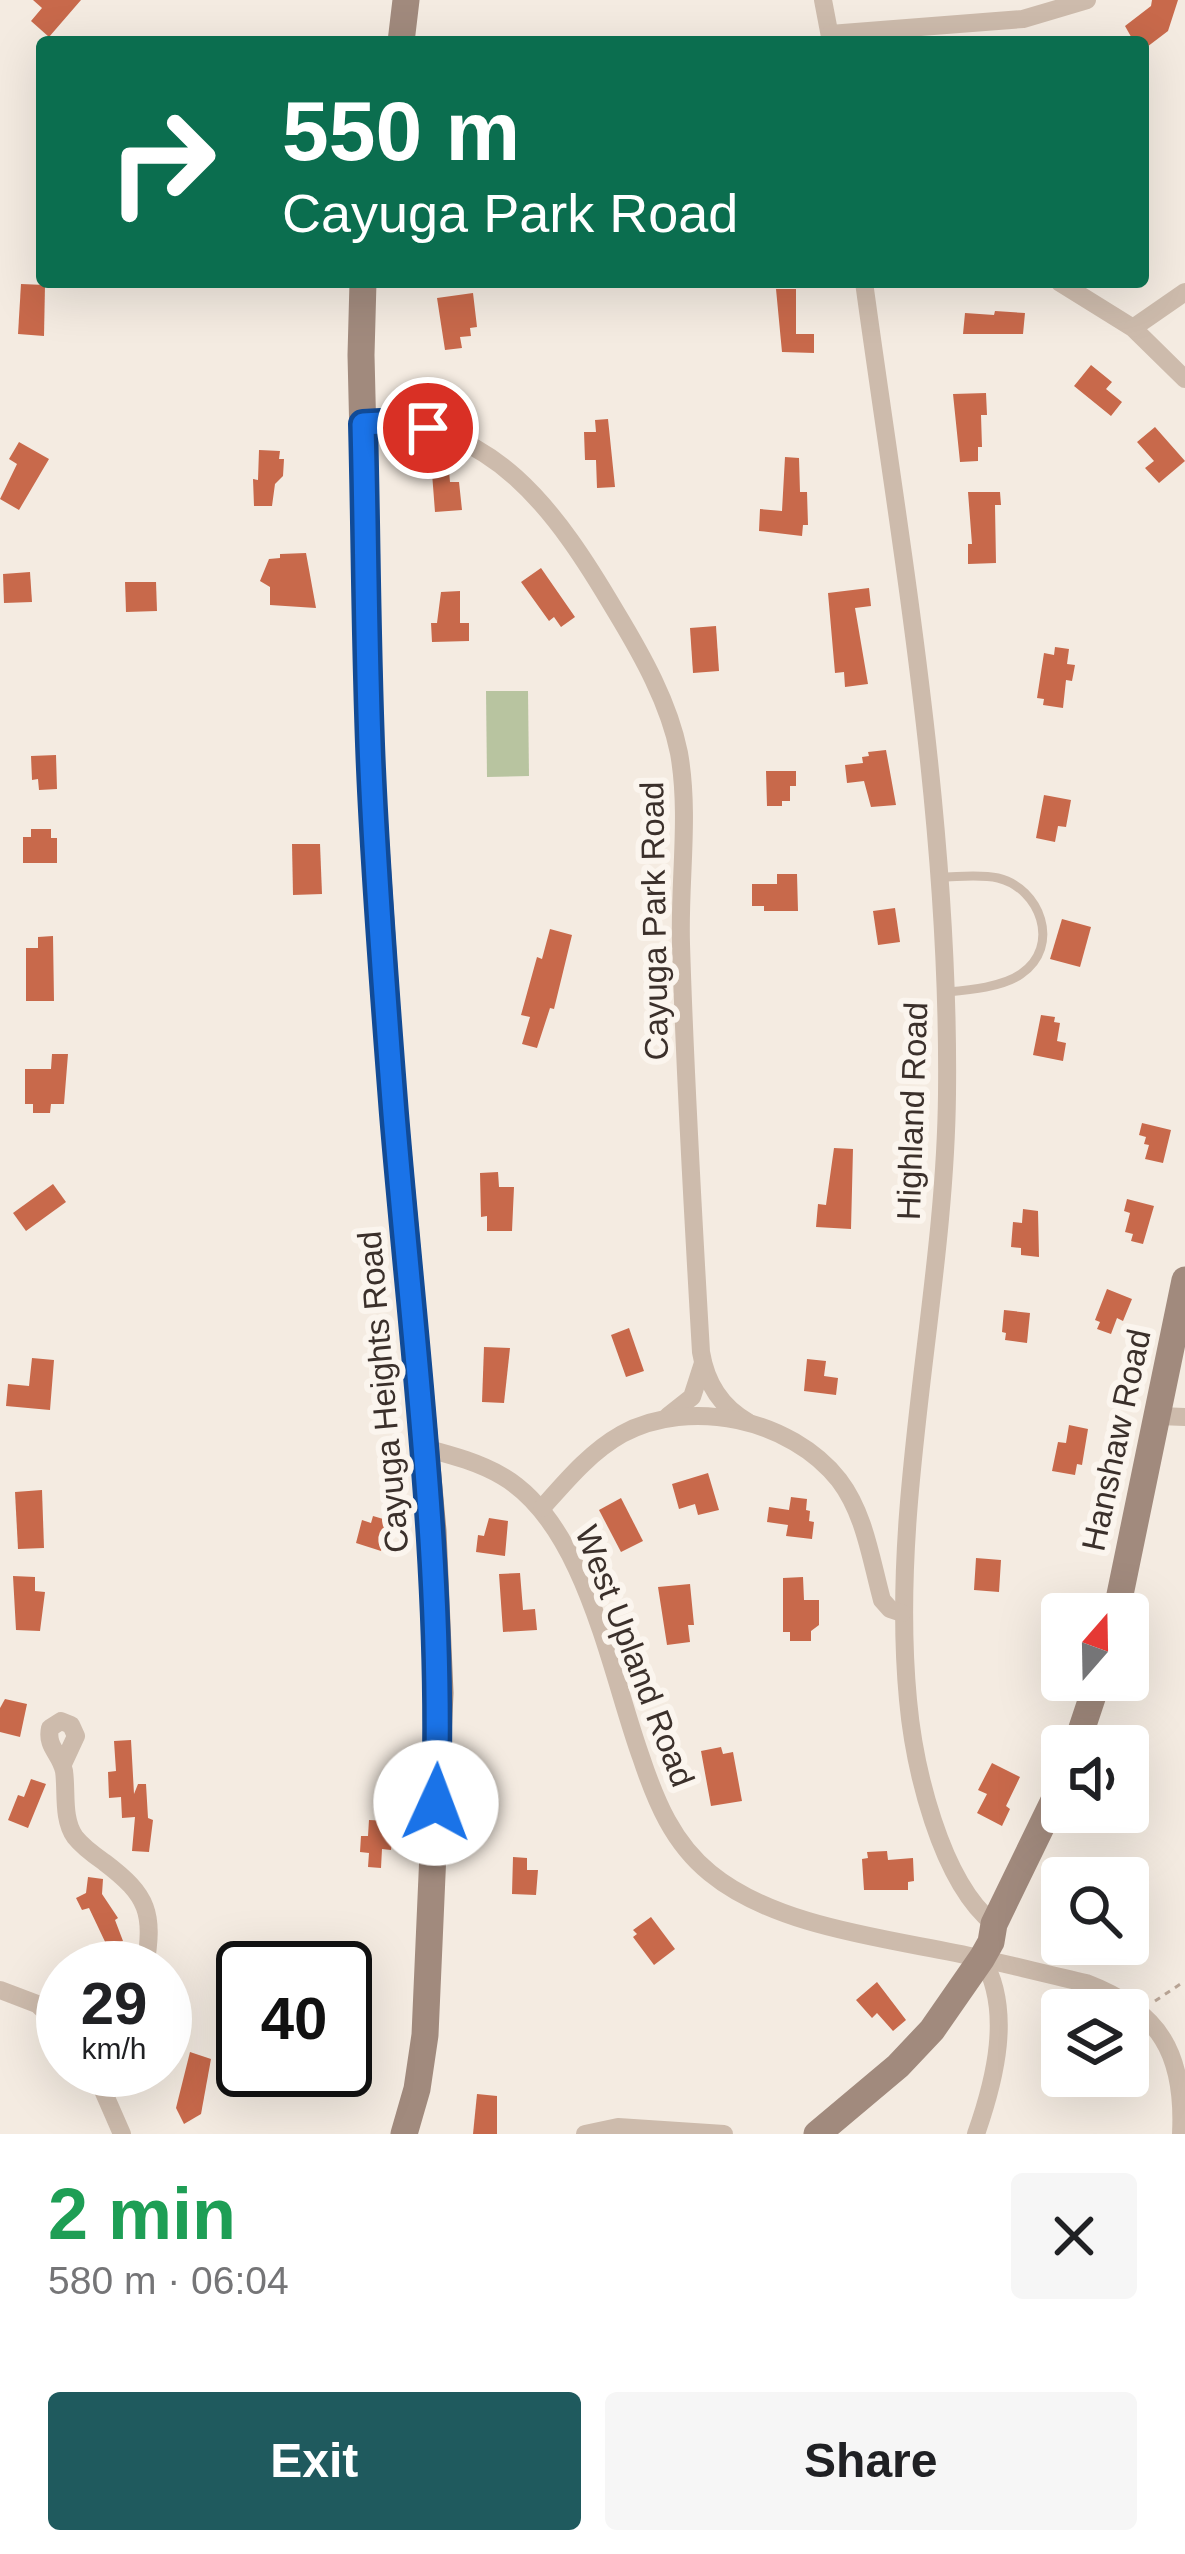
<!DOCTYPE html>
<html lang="en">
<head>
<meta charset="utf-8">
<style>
	:root { --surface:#fff; --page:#f6f6f6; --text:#202124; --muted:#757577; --accent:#1f5a5e }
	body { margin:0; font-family:Arial,sans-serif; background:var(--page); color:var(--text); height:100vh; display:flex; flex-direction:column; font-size:45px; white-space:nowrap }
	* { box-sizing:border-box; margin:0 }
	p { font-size:39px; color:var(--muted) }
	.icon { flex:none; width:66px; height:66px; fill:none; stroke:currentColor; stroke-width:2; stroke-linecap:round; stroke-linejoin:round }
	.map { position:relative; height:2134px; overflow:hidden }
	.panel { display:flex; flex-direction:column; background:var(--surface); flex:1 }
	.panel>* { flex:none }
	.top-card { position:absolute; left:36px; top:36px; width:1113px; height:252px; border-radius:12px; box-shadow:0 12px 48px #0002; background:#0b6e4f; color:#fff; overflow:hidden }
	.needle { width:78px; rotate:20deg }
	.fabs { position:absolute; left:1041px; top:1593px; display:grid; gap:24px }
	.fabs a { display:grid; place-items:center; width:108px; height:108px; border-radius:12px; background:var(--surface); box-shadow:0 12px 48px #0002; font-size:60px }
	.speed { position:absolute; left:36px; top:1941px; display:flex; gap:24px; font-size:60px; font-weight:700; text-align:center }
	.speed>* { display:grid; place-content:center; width:156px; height:156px; border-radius:50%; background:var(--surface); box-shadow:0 12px 48px #0002; line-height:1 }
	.speed small { font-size:30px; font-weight:400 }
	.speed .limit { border:6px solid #111; border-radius:18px; background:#fff; color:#111 }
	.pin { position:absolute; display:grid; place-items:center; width:102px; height:102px; color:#fff; margin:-51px; border:6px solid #fff; border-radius:50%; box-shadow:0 3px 12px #0007 }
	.me { position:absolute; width:132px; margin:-66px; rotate:2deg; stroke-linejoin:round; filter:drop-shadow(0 0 9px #0008) }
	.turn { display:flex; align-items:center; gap:42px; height:252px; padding:0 48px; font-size:54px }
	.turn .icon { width:156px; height:156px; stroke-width:2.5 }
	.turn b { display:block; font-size:84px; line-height:102px }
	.round { display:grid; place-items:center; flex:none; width:126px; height:126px; border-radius:12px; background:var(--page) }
	.headline { display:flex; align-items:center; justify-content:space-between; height:204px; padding:0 48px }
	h1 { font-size:72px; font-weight:600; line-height:90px; color:#1e9e55 }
	.primary-button { display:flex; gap:24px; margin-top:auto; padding:24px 48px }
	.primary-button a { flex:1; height:138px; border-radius:12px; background:var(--accent); color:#fff; font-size:48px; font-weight:600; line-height:138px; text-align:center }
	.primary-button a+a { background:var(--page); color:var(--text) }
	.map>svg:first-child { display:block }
	.green { fill:#b8c4a0 }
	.building { fill:#c8694b }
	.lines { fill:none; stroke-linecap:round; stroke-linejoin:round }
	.path { stroke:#b9a596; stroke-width:3; stroke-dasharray:6 6; stroke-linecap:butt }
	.lane { stroke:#cdbbac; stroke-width:9 }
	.street { stroke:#cdbbac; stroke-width:18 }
	.secondary { stroke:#a18a7d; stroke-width:27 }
	.route-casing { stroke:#114b97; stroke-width:30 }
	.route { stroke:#1a73e8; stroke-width:21 }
	.labels { text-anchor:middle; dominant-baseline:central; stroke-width:12; stroke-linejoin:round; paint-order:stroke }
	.street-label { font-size:33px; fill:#3b302b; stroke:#fbf5ee }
</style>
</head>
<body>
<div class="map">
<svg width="1185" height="2134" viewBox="0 0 1185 2134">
	<rect width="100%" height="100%" fill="#f4ebe1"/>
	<polygon class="green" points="486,691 528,691 529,776 487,777"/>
	<g class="building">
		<polygon points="33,0 81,0 49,37 31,21 42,8"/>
		<polygon points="1152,0 1178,0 1168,31 1143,50 1143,42 1134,42 1125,26 1151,6"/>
		<polygon points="21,284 45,285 44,336 18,334"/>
		<polygon points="776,289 796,289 796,334 814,334 814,353 782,352"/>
		<polygon points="473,293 477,327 470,328 471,336 460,337 462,348 445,350 437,298"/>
		<polygon points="995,311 1025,313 1023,334 963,334 965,313 994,315"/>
		<polygon points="1091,365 1112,382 1106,389 1122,402 1111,416 1074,386"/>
		<polygon points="986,393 987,415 981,415 982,447 978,447 978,461 960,462 953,394"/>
		<polygon points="608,419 615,487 597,488 596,460 585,460 584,432 596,432 595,420"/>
		<polygon points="1155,427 1185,461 1159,483 1145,468 1154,461 1137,442"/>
		<polygon points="19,442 49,459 19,510 0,499 17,464 9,459"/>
		<polygon points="259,450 280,451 279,459 284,459 283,476 275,484 272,506 254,506 253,479 258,480"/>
		<polygon points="785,457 799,458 800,492 807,492 808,525 803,525 802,536 759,531 760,509 782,511"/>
		<polygon points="449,471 450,482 459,482 462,510 435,512 432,473"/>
		<polygon points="968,492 1000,492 1001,505 995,505 996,563 968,564 968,544 972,544"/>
		<polygon points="306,553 316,608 270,605 270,587 260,581 269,559 280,558 280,554"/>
		<polygon points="541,568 575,617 561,627 554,617 549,621 521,582"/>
		<polygon points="30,572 32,602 4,603 3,574"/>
		<polygon points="125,582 156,582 157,611 126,612"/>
		<polygon points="869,588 871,606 855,608 868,684 845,687 844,672 835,673 828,593"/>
		<polygon points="460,591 460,623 469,623 469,641 432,642 431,623 437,623 441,592"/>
		<polygon points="716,626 719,671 693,673 690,628"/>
		<polygon points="1055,647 1069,649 1067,664 1075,665 1072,681 1066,680 1063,708 1043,705 1044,699 1037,698 1044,653 1054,655"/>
		<polygon points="886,750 896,805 871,807 864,781 847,783 845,765 863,763 862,757 869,756 868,752"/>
		<polygon points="56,755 57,789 39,790 38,779 32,780 31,756"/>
		<polygon points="766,771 796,771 796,786 790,786 790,801 782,801 782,806 767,806"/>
		<polygon points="1044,795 1071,800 1066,827 1058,826 1055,842 1036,838"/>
		<polygon points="31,829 51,829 51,838 57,838 57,863 23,863 23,837 31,837"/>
		<polygon points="292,844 320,844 322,894 293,895"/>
		<polygon points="777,874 797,874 798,911 764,911 764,906 752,906 752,884 777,884"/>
		<polygon points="895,908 900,942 878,945 873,911"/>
		<polygon points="1062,919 1091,927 1080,967 1050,959"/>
		<polygon points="550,929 572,935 554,1009 550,1008 537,1048 522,1044 530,1017 521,1015 537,957 542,959"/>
		<polygon points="53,936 54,1001 26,1001 26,948 38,948 38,937"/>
		<polygon points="1041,1015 1055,1017 1054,1022 1060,1023 1057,1041 1066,1043 1063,1061 1033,1055"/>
		<polygon points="52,1054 68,1054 64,1104 51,1104 50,1113 33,1113 33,1104 25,1104 25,1069 51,1069"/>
		<polygon points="1142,1123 1171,1130 1163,1163 1145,1159 1149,1145 1144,1144 1146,1137 1139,1135"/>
		<polygon points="834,1148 853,1149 851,1229 816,1227 818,1204 826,1205"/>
		<polygon points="498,1172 499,1187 514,1187 512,1231 487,1231 487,1216 481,1217 480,1173"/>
		<polygon points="53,1184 66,1202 26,1231 13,1213"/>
		<polygon points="1127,1199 1154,1206 1143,1244 1131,1241 1133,1234 1125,1232 1130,1213 1124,1211"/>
		<polygon points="1023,1209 1038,1211 1039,1257 1021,1255 1021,1248 1011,1247 1013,1222 1022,1223"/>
		<polygon points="1107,1289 1132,1299 1123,1321 1117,1318 1111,1334 1097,1329 1100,1322 1095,1320"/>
		<polygon points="1004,1310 1030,1313 1027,1343 1005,1340 1006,1333 1002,1332"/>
		<polygon points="629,1328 644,1371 626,1377 611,1335"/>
		<polygon points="484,1347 510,1348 504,1403 482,1402"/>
		<polygon points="32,1358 54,1360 50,1410 6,1406 8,1384 29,1386"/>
		<polygon points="807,1359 826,1361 824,1376 838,1378 836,1395 804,1391"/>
		<polygon points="1069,1425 1088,1429 1082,1465 1077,1464 1075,1475 1052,1471 1058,1442 1066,1443"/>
		<polygon points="708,1473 719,1510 698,1515 695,1504 679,1509 672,1484"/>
		<polygon points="42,1490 44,1548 18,1549 15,1492"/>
		<polygon points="791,1497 807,1499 806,1510 810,1511 809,1521 814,1522 812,1539 786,1536 788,1525 767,1522 769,1507 789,1510"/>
		<polygon points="621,1498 643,1541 621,1552 599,1510"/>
		<polygon points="373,1516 390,1521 381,1551 356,1543 362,1520 371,1523"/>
		<polygon points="489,1518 508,1521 505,1556 476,1552 478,1535 484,1536"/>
		<polygon points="976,1558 1001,1560 999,1592 974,1590"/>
		<polygon points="520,1573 523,1610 535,1609 537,1630 503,1632 499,1574"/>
		<polygon points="13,1576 35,1577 35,1591 45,1592 40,1631 16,1630"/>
		<polygon points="803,1577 804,1600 819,1600 819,1625 811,1631 811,1641 790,1641 790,1632 783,1632 783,1578"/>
		<polygon points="690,1584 694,1625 688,1625 690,1642 667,1645 658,1587"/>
		<polygon points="5,1699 27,1704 20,1737 0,1732 0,1708"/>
		<polygon points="131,1740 134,1794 138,1784 146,1784 148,1818 153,1820 149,1852 132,1851 135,1817 122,1818 121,1797 109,1798 108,1772 116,1771 114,1741"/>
		<polygon points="721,1747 723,1754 733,1752 742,1801 711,1806 701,1751"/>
		<polygon points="992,1763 1020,1777 1006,1806 1010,1809 1002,1826 977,1813 987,1794 978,1790"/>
		<polygon points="31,1779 46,1784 28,1828 8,1820 18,1795 24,1797"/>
		<polygon points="369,1820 389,1821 388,1833 393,1833 391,1850 382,1849 381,1868 368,1867 369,1853 360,1852 361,1836 368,1836"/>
		<polygon points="887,1851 888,1860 913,1858 914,1881 908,1882 908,1890 864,1890 862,1859 868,1858 867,1852"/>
		<polygon points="513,1857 527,1858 527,1870 538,1870 536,1895 512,1894"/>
		<polygon points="88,1877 103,1879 102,1894 118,1918 115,1920 123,1941 108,1948 89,1908 82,1910 76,1898 86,1893"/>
		<polygon points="651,1917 675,1949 654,1965 633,1937 637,1934 633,1930"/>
		<polygon points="877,1982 906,2020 893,2031 877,2013 872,2018 856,2000"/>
		<polygon points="190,2052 211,2059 201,2114 184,2124 176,2108"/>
		<polygon points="477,2094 497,2096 497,2134 473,2134"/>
	</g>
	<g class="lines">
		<polyline class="path" points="1155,2001 1185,1981"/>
		<path class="lane" d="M940,877C958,877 980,874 998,878C1040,888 1062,946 1021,974C1003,987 969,990 947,992"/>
		<g class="street">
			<polyline points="823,0 831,42"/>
			<polyline points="830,34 1023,19 1087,0"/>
			<path d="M864,282C901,551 950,822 947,1094C945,1295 889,1500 908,1700C914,1766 940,1881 994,1924"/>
			<polyline points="1059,282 1133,328 1185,379"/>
			<polyline points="1133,328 1185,292"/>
			<path d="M363,424C490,413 559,515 616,612C642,655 669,703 679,753C690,815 679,881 681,944C685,1080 693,1216 701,1352C706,1383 721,1407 748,1422"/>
			<polyline points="668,1416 692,1397 703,1363"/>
			<polyline points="1159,1416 1185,1417"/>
			<path d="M425,1448C451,1455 478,1462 502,1476C585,1524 610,1671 641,1757C656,1802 673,1843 710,1873C778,1929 895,1939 979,1958C1015,1966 1050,1975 1086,1983C1160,2011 1185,2054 1181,2134"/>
			<path d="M542,1508C566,1481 590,1452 622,1434C690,1397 791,1419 839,1480C865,1514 871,1560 882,1600L890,1609L902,1613"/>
			<path d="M63,1764L76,1736L71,1725L61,1721L50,1728C46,1747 60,1753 64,1771C67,1791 62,1819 75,1837C82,1846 94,1855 104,1862C149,1896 154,1913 145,1968"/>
			<polyline points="0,1990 37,2004 63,2028"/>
			<polyline points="94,2070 122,2134"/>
			<polyline points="585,2134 618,2127 724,2134"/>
			<path d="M976,2134C995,2080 1013,2010 982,1958"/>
		</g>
		<g class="secondary">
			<polyline points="401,42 406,0"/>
			<polyline points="363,282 361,355 371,770 391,1074 433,1531 440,1693 425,2035 417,2089 404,2134"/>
			<polyline points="1116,1614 1185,1280"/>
			<polyline points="1076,1746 1098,1680"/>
			<polyline points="817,2134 898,2066 932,2030 982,1958 991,1942 994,1924 1062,1784"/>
		</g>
	</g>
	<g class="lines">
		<g class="route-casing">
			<path id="route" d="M428,428L399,422L363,424C366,539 366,654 371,769C376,884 385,999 394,1114C413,1344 444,1571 436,1803"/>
		</g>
		<use href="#route" class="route"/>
	</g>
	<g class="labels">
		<g class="street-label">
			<text transform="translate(654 921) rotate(-91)">Cayuga Park Road</text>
			<text transform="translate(912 1111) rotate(-88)">Highland Road</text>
			<text transform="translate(383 1392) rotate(-95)">Cayuga Heights Road</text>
			<text transform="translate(1116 1440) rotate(-78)">Hanshaw Road</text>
			<text transform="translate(635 1656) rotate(69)">West Upland Road</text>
		</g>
	</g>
</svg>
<div class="fabs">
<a><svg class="needle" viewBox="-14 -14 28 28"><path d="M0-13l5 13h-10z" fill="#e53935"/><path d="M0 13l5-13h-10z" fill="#757577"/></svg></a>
<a><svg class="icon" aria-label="sound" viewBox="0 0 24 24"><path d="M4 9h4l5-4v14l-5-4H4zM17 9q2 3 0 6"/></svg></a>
<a><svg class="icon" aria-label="search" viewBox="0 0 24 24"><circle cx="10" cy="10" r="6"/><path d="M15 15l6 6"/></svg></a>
<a><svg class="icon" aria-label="layers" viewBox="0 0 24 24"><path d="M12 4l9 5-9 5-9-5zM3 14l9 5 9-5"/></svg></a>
</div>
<div class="speed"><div>29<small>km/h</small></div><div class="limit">40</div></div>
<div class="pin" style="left:428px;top:428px;background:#d93025"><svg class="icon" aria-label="arrive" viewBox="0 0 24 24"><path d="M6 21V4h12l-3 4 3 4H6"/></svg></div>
<svg class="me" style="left:436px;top:1803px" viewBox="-20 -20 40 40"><circle r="19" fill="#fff"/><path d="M0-13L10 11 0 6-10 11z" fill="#1a73e8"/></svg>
<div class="top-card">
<div class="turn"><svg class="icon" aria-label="right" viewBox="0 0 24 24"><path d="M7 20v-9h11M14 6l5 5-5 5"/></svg><div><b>550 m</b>Cayuga Park Road</div></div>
</div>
</div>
<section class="panel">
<div class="headline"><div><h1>2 min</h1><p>580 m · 06:04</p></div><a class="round"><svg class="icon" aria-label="close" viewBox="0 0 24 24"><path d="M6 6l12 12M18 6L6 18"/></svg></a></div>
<div class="primary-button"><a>Exit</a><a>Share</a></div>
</section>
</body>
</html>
